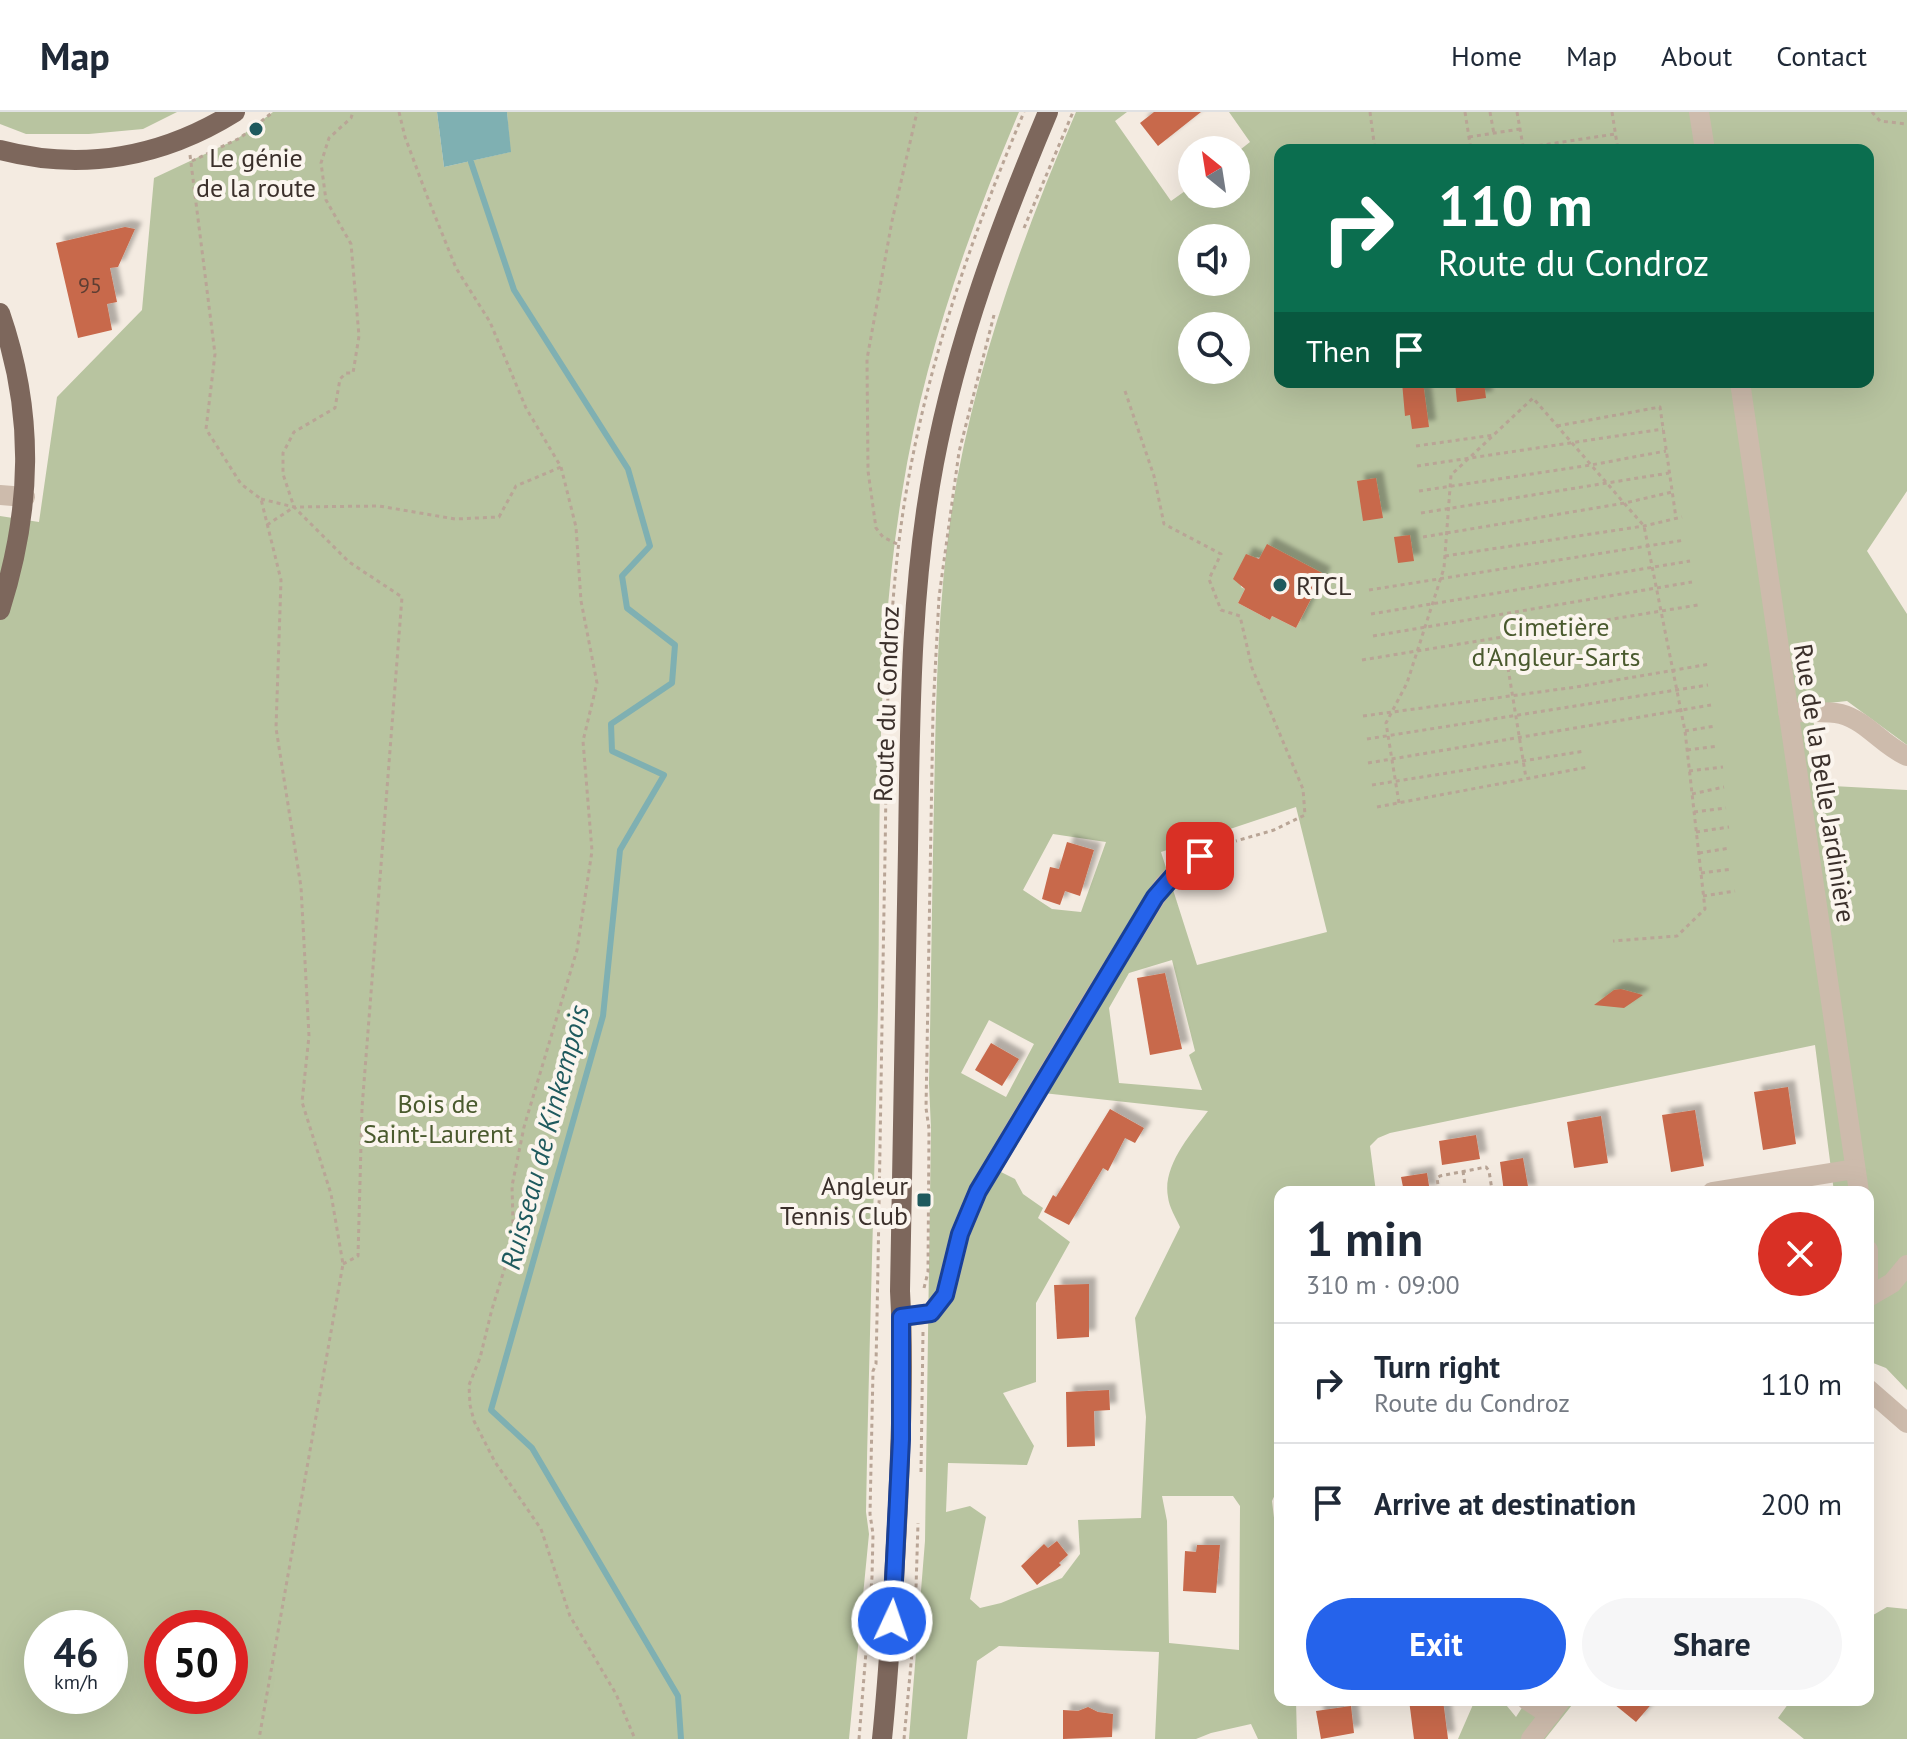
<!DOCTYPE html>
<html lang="en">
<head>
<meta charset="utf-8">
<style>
	:root { --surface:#fff; --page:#f6f6f7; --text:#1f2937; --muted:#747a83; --line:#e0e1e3; --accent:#2563eb }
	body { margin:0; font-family:"PT Sans",sans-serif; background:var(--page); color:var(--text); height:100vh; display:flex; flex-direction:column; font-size:30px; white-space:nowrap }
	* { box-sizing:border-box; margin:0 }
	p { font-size:26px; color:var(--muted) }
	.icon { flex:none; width:44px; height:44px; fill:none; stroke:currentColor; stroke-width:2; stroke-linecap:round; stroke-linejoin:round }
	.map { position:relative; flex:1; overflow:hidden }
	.panel { position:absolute; left:1274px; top:1074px; width:600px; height:520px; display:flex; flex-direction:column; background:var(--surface); border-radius:16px; box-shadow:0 8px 32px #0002 }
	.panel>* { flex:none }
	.guide { position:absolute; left:1274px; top:32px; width:600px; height:244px; border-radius:16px; box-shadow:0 8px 32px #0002; background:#0b6e4f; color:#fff; overflow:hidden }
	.needle { width:52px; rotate:330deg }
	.fabs { position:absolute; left:1178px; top:24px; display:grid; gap:16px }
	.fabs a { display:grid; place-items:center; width:72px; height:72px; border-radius:50%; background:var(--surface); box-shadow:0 8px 32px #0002; font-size:40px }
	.speed { position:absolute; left:24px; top:1498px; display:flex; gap:16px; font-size:40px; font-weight:700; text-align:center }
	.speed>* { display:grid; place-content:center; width:104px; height:104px; border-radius:50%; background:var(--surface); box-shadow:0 8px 32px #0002; line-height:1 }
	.speed small { font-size:20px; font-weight:400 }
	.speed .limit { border:12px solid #d22; background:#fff; color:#111 }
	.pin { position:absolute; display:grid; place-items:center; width:68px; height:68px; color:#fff; margin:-34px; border-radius:16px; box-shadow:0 4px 12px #0006 }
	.me { position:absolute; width:88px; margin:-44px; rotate:3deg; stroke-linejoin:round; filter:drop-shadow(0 0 6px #0008) }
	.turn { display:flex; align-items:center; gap:28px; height:168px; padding:0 32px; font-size:36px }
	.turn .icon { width:104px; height:104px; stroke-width:2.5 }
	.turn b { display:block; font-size:56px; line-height:68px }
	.then { display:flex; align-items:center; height:76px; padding:0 32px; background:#0003; gap:16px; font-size:30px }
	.round { display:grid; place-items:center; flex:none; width:84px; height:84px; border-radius:42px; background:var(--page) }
	.head { display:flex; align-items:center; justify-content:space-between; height:136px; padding:0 32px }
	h1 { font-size:48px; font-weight:700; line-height:60px }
	.cta { display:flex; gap:16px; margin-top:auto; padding:16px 32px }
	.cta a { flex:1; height:92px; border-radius:48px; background:var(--accent); color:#fff; font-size:32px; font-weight:700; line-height:92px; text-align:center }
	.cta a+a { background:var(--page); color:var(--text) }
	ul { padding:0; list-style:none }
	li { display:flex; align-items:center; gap:24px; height:120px; padding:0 32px; border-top:2px solid var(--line) }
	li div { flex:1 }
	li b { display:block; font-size:30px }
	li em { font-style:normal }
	header { display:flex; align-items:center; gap:48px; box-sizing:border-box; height:112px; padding:0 40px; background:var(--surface); border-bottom:2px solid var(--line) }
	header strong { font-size:38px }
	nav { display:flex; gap:44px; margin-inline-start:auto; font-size:28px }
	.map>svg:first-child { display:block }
	.green { fill:#b8c4a0; fill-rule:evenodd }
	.water { fill:#7fb0b2 }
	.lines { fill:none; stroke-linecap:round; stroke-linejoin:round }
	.stream { stroke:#7fb0b2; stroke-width:6 }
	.building { fill:#c8694b; filter:url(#shadow) }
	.path { stroke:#b9a596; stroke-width:3; stroke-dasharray:4 4; stroke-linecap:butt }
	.minor { stroke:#cdbbac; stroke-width:20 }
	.major { stroke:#7d675c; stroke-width:20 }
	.route-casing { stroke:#184099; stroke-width:20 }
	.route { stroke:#2563eb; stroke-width:14 }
	.poi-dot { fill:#1f5a5e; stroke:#fbf5ee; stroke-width:3 }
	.labels { text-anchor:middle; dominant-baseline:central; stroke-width:8; stroke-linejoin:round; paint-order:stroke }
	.number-label { font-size:22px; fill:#5e3e33 }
	.poi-label { font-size:26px; fill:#3b302b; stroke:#fbf5ee }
	.park-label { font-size:26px; fill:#4a5a2e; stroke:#fbf5ee }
	.street-label { font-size:26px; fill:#3b302b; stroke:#fbf5ee }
	.water-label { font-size:28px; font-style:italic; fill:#1f5a5e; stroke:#fbf5ee }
</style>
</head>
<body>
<header>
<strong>Map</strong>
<nav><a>Home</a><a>Map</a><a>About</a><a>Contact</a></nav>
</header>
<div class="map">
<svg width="1907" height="1627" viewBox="0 0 1907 1627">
	<defs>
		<filter id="shadow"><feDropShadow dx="7" dy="-7" stdDeviation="2" flood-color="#0004"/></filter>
	</defs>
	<rect width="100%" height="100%" fill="#f4ebe1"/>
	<g class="green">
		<polygon points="0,0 177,0 143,17 89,22 26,22 0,12"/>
		<path d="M273,0H437L444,55L510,40L507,0H1019C967,123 923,248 902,381C874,549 881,723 878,894C875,1062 869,1231 866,1400L869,1422L849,1627H0V404L39,410L57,285L142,198L154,66L237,27ZM42,1516H110V1584H42ZM162,1516H230V1584H162Z"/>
		<path d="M1076,0H1127L1115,9L1171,89L1192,74V82H1236V41L1250,30L1229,0H1907V379L1867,439L1907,502V633L1847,589L1811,593L1814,613L1806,621L1814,673L1907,678V1278L1886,1256L1868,1249V1080H1834L1815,933L1390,1021L1378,1026L1370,1034L1376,1080H1280V1254L1276,1261L1280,1297V1372L1272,1389L1280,1456V1588H1296L1297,1627H1258L1251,1612L1211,1621L1196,1627H1155L1159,1540L999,1534L977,1549L967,1627H909L925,1429L931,1017L929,972C931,878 932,783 934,688C936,595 937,502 950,410C971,267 1019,132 1076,0ZM1280,38H1868V270H1280ZM1192,126H1236V170H1192ZM1192,214H1236V258H1192ZM1257,445L1324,462L1296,516L1272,504L1270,508L1238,491L1245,477L1241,475L1242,472ZM1296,695L1327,820L1197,853L1161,740ZM1053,722L1106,730L1081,800L1052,797L1023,778ZM1172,848L1195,939L1189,943L1202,978L1119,971L1109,896L1129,861ZM989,908L1034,932L1006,985L961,961ZM1043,981L1208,999C1191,1022 1162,1054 1168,1085C1169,1095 1176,1106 1180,1115L1135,1206L1146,1305L1141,1406L1078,1408L1080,1442L1062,1466L1001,1491L980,1496L970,1487L986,1405L970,1394L946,1400L948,1351L1027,1353L1034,1334L1003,1281L1036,1270V1191L1070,1130L1038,1106L1043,1096L1023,1082L1015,1067L995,1057ZM1162,1384H1233L1240,1394L1239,1538L1169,1531L1167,1409Z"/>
		<polygon points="1887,1495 1907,1497 1907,1627 1804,1627 1778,1606 1791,1588 1868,1588 1868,1506"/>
		<polygon points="1475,1588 1502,1588 1516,1605 1527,1588 1576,1588 1545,1627 1458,1627"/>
	</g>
	<polygon class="water" points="437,0 507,0 511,40 444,55"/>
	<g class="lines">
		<polyline class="stream" points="471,50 514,178 628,357 650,434 622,464 627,496 675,533 672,571 611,612 612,639 664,663 620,738 603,904 491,1298 532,1336 678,1584 681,1627"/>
	</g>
	<g class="building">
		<polygon points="1154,0 1201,0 1158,34 1140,11"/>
		<polygon points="125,115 135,117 118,155 110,156 117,190 107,192 112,218 78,226 56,131"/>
		<polygon points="1402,270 1423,270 1429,315 1412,317 1410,303 1405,304"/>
		<polygon points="1455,270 1484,270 1486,286 1457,290"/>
		<polygon points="1376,366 1383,406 1363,409 1357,369"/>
		<polygon points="1410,423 1414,449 1398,451 1394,425"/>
		<polygon points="1267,432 1324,462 1296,516 1272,504 1270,508 1238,491 1245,477 1233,467 1246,442 1259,447"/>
		<polygon points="1067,730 1094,738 1080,784 1065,779 1060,793 1042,787 1050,755 1059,757"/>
		<polygon points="1165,861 1182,937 1150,943 1137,866"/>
		<polygon points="1621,877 1643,883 1624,896 1594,893 1614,878"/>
		<polygon points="991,931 1019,947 1002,974 975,958"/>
		<polygon points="1788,975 1796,1032 1763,1038 1754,980"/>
		<polygon points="1110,997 1144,1016 1135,1031 1125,1026 1108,1059 1103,1056 1069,1113 1044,1100 1053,1083 1056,1085"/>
		<polygon points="1695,998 1704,1054 1671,1060 1662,1003"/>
		<polygon points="1601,1004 1608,1051 1574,1056 1567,1010"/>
		<polygon points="1476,1023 1480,1047 1442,1053 1439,1029"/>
		<polygon points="1523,1046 1529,1080 1504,1080 1500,1050"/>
		<polygon points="1427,1061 1430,1080 1404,1080 1401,1065"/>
		<polygon points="1089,1172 1089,1225 1057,1227 1054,1173"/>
		<polygon points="1109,1278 1110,1298 1094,1299 1095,1334 1067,1335 1066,1280"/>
		<polygon points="1057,1429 1068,1443 1059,1451 1061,1453 1037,1473 1021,1454 1044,1432 1048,1436"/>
		<polygon points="1197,1433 1220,1433 1216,1481 1183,1479 1185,1439 1196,1440"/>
		<polygon points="1409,1588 1443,1588 1448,1627 1414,1627"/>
		<polygon points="1609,1588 1655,1588 1636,1610"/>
		<polygon points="1351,1594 1354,1621 1321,1627 1316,1599"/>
		<polygon points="1088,1595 1098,1600 1113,1602 1112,1625 1063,1627 1063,1598 1078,1599"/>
	</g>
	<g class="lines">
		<g class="path">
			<polyline points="399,0 405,25 427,84 456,156 490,210 526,296 561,355 576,415 581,489 597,571 583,629 592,739 577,838 524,1015 512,1074 513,1110 510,1139 492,1197 480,1246 469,1273 470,1293 474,1309 495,1350 541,1417 570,1504 616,1582 635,1627"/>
			<polyline points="1370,0 1375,38"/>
			<polyline points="1465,0 1471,38"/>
			<polyline points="1490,0 1494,22"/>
			<polyline points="1517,0 1523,34"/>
			<polyline points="1612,0 1618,38"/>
			<polyline points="1872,0 1880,9 1907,12"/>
			<polyline points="1469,25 1520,17"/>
			<polyline points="1523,36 1615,22"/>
			<polyline points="190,43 215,242 206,317 241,372 261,387 281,468 276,616 301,775 309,924 302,990 331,1082 343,1152 259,1627"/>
			<polyline points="192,49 240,26 273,0"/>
			<polyline points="1024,116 1073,0"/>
			<polyline points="1125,279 1154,364 1164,412 1221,442 1209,467 1221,498 1240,504 1252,556 1303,677 1305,703 1274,718 1236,729"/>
			<polyline points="1557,314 1660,295 1676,406"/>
			<polyline points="1416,334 1494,323"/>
			<polyline points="1417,354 1663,317"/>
			<polyline points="1419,379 1591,353 1666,339"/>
			<polyline points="261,387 294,395 379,394 455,407 499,405 516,374 561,355"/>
			<polyline points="1421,401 1669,361"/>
			<polyline points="267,413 294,395"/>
			<polyline points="1423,425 1625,391 1672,380"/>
			<polyline points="897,432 883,425 876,416 868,359 867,247 892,109 917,0"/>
			<polyline points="1445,444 1644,414 1682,405"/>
			<polyline points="1369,478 1685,428"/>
			<polyline points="1371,502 1690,449"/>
			<polyline points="1373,524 1692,470"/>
			<polyline points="1362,548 1698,493"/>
			<polyline points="1508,556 1526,666"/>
			<polyline points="1363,604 1576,575 1710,552"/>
			<polyline points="1685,619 1715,614"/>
			<polyline points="1367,627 1708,573"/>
			<polyline points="1687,638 1718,634"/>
			<polyline points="1368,651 1711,593"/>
			<polyline points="1689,659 1723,655"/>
			<polyline points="1372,673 1585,639"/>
			<polyline points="1692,682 1724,675"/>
			<polyline points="1399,691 1386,611 1407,571 1444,456 1451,363 1533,286 1644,414 1685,619 1705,797 1677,824 1613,829"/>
			<polyline points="1377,695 1588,655"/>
			<polyline points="1694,700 1726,696"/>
			<polyline points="1696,720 1729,715"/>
			<polyline points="1699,741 1730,736"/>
			<polyline points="1701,761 1732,757"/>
			<polyline points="1703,784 1735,779"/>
			<polyline points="1463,1059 1466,1080"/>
			<polyline points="1439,1080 1437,1066 1440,1064 1486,1055 1489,1059 1492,1078 1481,1080"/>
			<polyline points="343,1152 358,1144 362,996 402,485 349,450 294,395 283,362 283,341 294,320 335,296 340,267 346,261 353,261 359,224 351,132 326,88 321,51 329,26 351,6 353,0"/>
			<polyline points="924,1176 928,1160 929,1017 926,996 933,599 939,485 959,340 994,203"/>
			<polyline points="921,1360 923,1220"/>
			<path d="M859,1627L872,1465L873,1422L870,1402L873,1259L876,1252L877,1205C880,1051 882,898 885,744C887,625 886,505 905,387C927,252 971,126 1024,0"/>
			<polyline points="904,1627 915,1509 918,1411"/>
		</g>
		<g class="minor">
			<polyline points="1699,0 1705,38"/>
			<polyline points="1740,270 1859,1080"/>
			<polyline points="0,383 25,385"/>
			<path d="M1788,600C1805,601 1825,598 1841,602C1867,609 1883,634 1907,644"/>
			<polyline points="1712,1080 1855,1057"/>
			<polyline points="1868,1138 1868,1168"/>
			<polyline points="1868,1185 1892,1171 1907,1153"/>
			<polyline points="901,1205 931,1201 945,1183 960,1122 978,1079 1082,904 1163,774 1182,754 1217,734"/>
			<polyline points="1868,1277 1907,1311"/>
			<polyline points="1527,1588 1550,1603"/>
			<polyline points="1531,1627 1561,1588"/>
		</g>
		<g class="major">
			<path d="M0,38C83,60 163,45 235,0"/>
			<path d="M0,201C35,302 32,397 0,498"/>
			<path d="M882,1627C890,1549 894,1472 898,1394C901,1322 904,1251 900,1179C903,1032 905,884 908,737C910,607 910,478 934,351C957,229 1000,114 1048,0"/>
		</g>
	</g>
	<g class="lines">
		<g class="route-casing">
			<polyline id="route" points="892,1509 901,1327 901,1205 931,1201 945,1183 960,1122 978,1079 1155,785 1182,754 1200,744"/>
		</g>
		<use href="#route" class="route"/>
	</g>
	<g class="poi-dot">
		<circle cx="256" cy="17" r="8"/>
		<circle cx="1280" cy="473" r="8"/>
		<rect x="916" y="1080" width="16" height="16" rx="4"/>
	</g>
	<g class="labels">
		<g class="number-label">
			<text x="90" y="173">95</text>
		</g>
		<g class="poi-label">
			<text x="256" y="45">Le génie<tspan x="256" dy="30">de la route</tspan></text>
			<text x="1296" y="473" text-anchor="start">RTCL</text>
			<text x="908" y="1073" text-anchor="end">Angleur<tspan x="908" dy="30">Tennis Club</tspan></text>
		</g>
		<g class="park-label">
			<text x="1556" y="514">Cimetière<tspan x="1556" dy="30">d'Angleur-Sarts</tspan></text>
			<text x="438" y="991">Bois de<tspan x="438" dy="30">Saint-Laurent</tspan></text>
		</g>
		<g class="street-label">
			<text transform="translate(886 592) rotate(-88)">Route du Condroz</text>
			<text transform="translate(1825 671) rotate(81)">Rue de la Belle Jardinière</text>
		</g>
		<g class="water-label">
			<text transform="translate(544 1025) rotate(-75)">Ruisseau de Kinkempois</text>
		</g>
	</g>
</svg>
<div class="fabs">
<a><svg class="needle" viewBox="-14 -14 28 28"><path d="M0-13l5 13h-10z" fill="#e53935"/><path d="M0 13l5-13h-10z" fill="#747a83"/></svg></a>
<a><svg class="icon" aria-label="sound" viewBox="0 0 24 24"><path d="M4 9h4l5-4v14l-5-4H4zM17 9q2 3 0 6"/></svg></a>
<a><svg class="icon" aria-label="search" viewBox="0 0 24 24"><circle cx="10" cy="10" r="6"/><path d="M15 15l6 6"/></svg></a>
</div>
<div class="speed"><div>46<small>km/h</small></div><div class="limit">50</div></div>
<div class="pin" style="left:1200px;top:744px;background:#d93025"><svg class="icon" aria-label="arrive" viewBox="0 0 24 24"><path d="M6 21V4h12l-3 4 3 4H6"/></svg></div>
<svg class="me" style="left:892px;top:1509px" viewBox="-20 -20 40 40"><circle r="17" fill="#2563eb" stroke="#fff" stroke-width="3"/><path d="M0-11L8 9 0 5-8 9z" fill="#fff"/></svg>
<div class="guide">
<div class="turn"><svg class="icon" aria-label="right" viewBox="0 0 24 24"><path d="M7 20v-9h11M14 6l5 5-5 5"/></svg><div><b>110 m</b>Route du Condroz</div></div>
<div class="then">Then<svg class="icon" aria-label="arrive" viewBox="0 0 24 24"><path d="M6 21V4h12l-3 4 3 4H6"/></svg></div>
</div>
<section class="panel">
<div class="head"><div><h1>1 min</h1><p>310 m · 09:00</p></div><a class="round" style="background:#d93025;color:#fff"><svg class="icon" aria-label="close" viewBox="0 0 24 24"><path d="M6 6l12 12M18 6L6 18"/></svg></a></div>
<ul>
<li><svg class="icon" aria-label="right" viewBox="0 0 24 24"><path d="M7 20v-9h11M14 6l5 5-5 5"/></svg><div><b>Turn right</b><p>Route du Condroz</p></div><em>110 m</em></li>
<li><svg class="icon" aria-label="arrive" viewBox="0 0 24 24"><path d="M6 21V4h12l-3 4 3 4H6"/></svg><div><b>Arrive at destination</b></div><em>200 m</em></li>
</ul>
<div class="cta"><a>Exit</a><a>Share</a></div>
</section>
</div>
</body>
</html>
